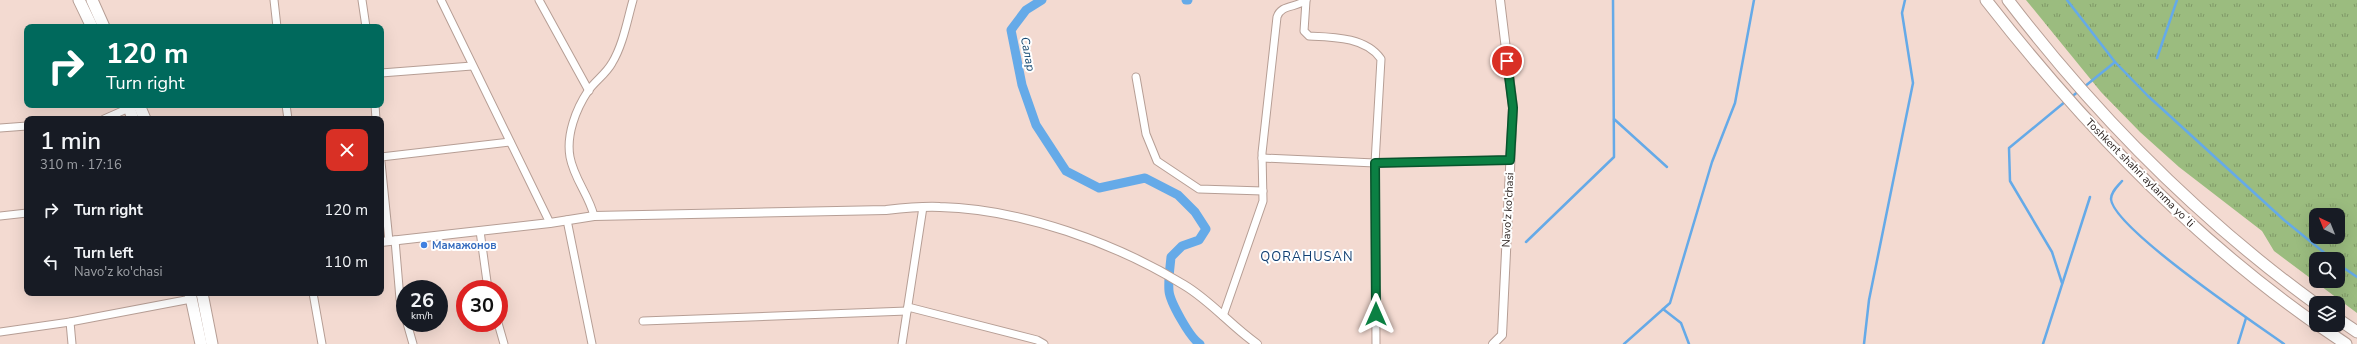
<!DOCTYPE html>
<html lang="en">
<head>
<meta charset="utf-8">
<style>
	:root { --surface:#171b24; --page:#20242c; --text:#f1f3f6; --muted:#9ea1a6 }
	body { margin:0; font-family:"Nunito Sans",sans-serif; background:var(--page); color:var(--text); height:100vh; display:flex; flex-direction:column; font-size:15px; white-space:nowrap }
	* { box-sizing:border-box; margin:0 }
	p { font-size:13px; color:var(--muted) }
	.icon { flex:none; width:22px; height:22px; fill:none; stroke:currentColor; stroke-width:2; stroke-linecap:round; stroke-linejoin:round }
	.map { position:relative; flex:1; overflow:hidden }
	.panel { position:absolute; left:24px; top:116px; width:360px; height:180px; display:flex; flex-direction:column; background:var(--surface); border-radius:8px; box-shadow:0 4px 16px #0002 }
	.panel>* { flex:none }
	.guide { position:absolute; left:24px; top:24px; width:360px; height:84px; border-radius:8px; box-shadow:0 4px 16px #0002; background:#00695c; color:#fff; overflow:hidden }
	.needle { width:26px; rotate:317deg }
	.tools { position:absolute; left:2309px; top:208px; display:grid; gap:8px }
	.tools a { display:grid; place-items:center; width:36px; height:36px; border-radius:8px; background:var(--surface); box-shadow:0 4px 16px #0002; font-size:20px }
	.speed { position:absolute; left:396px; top:280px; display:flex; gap:8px; font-size:20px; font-weight:700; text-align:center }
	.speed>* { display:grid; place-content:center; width:52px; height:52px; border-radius:50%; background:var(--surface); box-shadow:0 4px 16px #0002; line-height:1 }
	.speed small { font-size:10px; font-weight:400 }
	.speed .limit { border:6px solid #d22; background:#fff; color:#111 }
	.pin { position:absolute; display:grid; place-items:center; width:34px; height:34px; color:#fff; margin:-17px; border:2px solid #fff; border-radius:50%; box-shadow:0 1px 4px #0007 }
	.me { position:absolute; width:44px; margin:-22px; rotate:0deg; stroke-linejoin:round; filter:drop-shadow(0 0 3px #0008) }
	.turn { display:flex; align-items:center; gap:14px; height:84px; padding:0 16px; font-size:18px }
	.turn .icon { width:52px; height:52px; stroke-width:2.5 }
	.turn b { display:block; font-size:28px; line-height:34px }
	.round { display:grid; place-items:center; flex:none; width:42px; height:42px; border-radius:8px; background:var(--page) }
	.summary { display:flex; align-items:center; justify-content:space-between; height:68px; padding:0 16px }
	h1 { font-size:24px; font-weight:600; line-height:30px }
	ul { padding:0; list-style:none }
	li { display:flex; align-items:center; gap:12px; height:52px; padding:0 16px }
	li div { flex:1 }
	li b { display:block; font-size:15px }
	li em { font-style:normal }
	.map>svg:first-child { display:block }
	.grass { fill:url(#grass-tufts); fill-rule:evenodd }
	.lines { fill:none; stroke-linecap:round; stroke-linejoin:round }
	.stream { stroke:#65aae8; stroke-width:2.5 }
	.canal { stroke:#65aae8; stroke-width:9 }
	.minor-casing { stroke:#b69e95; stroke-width:9 }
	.tertiary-casing { stroke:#b69e95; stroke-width:10 }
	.primary-casing { stroke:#b69e95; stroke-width:13 }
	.trunk-casing { stroke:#b69e95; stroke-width:13 }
	.minor { stroke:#fff; stroke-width:7 }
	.tertiary { stroke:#fff; stroke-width:8 }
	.primary { stroke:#fff; stroke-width:11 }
	.trunk { stroke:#fff; stroke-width:11 }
	.route-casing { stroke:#07532c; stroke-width:10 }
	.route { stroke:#0b8043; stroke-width:7 }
	.shop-dot { fill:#3f7fe0; stroke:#fff; stroke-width:1.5 }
	.labels { text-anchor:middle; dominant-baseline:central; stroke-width:4; stroke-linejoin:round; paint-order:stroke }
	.street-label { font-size:11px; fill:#2a211e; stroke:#fff }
	.shop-label { font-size:11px; font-weight:bold; fill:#366cbe; stroke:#fff; text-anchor:start }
	.water-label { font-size:12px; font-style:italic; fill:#164971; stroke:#fff }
	.quarter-label { font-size:13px; letter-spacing:1px; fill:#113f72; stroke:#fff }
</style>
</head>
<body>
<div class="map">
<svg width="2357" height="344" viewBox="0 0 2357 344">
	<defs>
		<pattern id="grass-tufts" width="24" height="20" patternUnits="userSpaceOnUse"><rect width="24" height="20" fill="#9bbc7f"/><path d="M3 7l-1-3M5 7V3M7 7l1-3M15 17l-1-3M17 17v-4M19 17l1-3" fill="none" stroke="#7f9867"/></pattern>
	</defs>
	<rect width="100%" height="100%" fill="#f3dad1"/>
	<path class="grass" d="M2026,0H2357V313L2274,251L2262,231L2179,167L2140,132L2101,92ZM2316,215H2338V237H2316ZM2316,259H2338V281H2316Z"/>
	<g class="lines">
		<g class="stream">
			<polyline points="2067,0 2115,62 2148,96 2284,220 2332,259"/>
			<polyline points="2157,58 2177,0"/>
			<polyline points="2084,87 2115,62"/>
			<polyline points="2070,98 2079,91"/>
			<polyline points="1614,119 1667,167"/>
			<path d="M2122,181C2117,187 2111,192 2111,199C2113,228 2256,324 2284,344"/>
			<polyline points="1526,242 1614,157 1613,0"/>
			<polyline points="2338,264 2357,277"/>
			<polyline points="2062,283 2052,252 2010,181 2009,148 2066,101"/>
			<polyline points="1663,309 1681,323 1689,344"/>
			<polyline points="1624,344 1670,303 1712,162 1735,103 1754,0"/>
			<polyline points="1864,344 1869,300 1913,83 1902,13 1905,0"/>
			<polyline points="2043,344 2090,197"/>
			<polyline points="2238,344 2246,318"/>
		</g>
		<g class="canal">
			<path d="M1042,0L1026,10L1011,30L1022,85L1036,125L1066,171L1099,188L1145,178L1178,195L1195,212L1206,229L1199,240L1182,246L1171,257C1170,268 1168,280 1169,291C1170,302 1190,338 1200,344"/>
			<polyline points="1186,0 1188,0"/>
		</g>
		<g class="minor-casing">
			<g id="minor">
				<polyline points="274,0 277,27"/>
				<polyline points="362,0 366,27"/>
				<polyline points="441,0 550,223"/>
				<polyline points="539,0 589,91"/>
				<path d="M1306,1L1304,31L1309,36C1333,37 1366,37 1381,59L1375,163L1376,344"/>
				<polyline points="381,73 472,66"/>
				<polyline points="1136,77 1146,134 1157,161 1199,189 1263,191"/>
				<polyline points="286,105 288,119"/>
				<polyline points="375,105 376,119"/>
				<polyline points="104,119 129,108"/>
				<polyline points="0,128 27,126"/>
				<polyline points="381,157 510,142"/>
				<polyline points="1262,158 1375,163 1510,160"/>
				<polyline points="381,162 389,241"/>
				<polyline points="0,216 27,213"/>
				<path d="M594,216C589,195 574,179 570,157C566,135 576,109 588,91C595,81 606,74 612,63C623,45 627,21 633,0"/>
				<polyline points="567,220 592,344"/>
				<polyline points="480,231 488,289"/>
				<polyline points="395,240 400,299 405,314"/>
				<polyline points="313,293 322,344"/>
				<polyline points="908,307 1037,340 1044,344"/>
				<path d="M1223,316L1263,201L1262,153L1277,17C1281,4 1297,8 1306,0"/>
				<polyline points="643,321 907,311"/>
				<polyline points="70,322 72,344"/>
				<polyline points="407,323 413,344"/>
				<polyline points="498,323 504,344"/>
				<polyline points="0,332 70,322 191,299"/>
				<polyline points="902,344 923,207"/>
			</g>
		</g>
		<g class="tertiary-casing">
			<g id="tertiary">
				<path d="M381,242L550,223L594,216L886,210C904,208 922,206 940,207C1021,209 1116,243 1184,285C1211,301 1231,326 1257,344"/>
				<polyline points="1493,344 1502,335 1513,107 1500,0"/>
			</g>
		</g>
		<g class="primary-casing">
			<g id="primary">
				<polyline points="79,0 92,27"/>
				<polyline points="92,0 104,27"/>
				<polyline points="128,105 133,119"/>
				<polyline points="139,105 145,119"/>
				<polyline points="190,293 201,344"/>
				<polyline points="202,293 212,344"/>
			</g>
		</g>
		<g class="trunk-casing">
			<g id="trunk">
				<path d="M1986,0C2081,122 2189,235 2316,324"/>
				<path d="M2008,0C2096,115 2199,219 2316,304"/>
				<polyline points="2338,319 2357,332"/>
				<polyline points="2318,325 2346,344"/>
			</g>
		</g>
		<use href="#minor" class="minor"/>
		<use href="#tertiary" class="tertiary"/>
		<use href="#primary" class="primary"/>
		<use href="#trunk" class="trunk"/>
	</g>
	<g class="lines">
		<g class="route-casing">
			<polyline id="route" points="1376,314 1375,163 1510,160 1513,108 1507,61"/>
		</g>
		<use href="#route" class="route"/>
	</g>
	<circle class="shop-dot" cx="424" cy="245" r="4"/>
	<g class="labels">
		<g class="street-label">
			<text transform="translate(2140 173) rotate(45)">Toshkent shahri aylanma yoʻli</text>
			<text transform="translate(1508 210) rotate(-87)">Navo'z ko'chasi</text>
		</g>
		<g class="shop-label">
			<text x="432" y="245">Мамажонов</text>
		</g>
		<g class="water-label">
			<text transform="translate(1028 54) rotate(79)">Салар</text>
		</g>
		<g class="quarter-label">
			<text x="1307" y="257">QORAHUSAN</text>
		</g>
	</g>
</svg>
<div class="tools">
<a><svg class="needle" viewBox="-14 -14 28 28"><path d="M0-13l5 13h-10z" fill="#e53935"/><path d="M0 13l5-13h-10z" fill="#9ea1a6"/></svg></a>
<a><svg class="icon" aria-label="search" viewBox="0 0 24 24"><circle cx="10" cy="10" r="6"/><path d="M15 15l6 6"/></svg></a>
<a><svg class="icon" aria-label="layers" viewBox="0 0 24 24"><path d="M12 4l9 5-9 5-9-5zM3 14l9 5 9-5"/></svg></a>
</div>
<div class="speed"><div>26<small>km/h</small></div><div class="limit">30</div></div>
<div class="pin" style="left:1507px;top:61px;background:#d93025"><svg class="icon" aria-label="arrive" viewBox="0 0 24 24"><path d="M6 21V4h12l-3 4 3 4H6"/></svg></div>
<svg class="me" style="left:1376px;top:314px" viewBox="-20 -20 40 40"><path d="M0-17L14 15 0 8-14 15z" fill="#0b8043" stroke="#fff" stroke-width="4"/></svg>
<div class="guide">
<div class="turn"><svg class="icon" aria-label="right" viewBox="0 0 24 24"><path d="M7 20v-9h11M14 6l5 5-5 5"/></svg><div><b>120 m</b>Turn right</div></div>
</div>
<section class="panel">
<div class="summary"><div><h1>1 min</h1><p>310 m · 17:16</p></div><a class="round" style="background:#d93025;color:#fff"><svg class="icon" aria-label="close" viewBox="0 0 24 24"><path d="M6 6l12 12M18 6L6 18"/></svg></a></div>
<ul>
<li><svg class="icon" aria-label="right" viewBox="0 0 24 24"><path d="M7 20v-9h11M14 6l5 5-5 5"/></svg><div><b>Turn right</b></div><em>120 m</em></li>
<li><svg class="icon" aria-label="left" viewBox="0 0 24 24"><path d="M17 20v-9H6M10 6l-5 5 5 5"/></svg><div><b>Turn left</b><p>Navo'z ko'chasi</p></div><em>110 m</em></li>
</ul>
</section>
</div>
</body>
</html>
